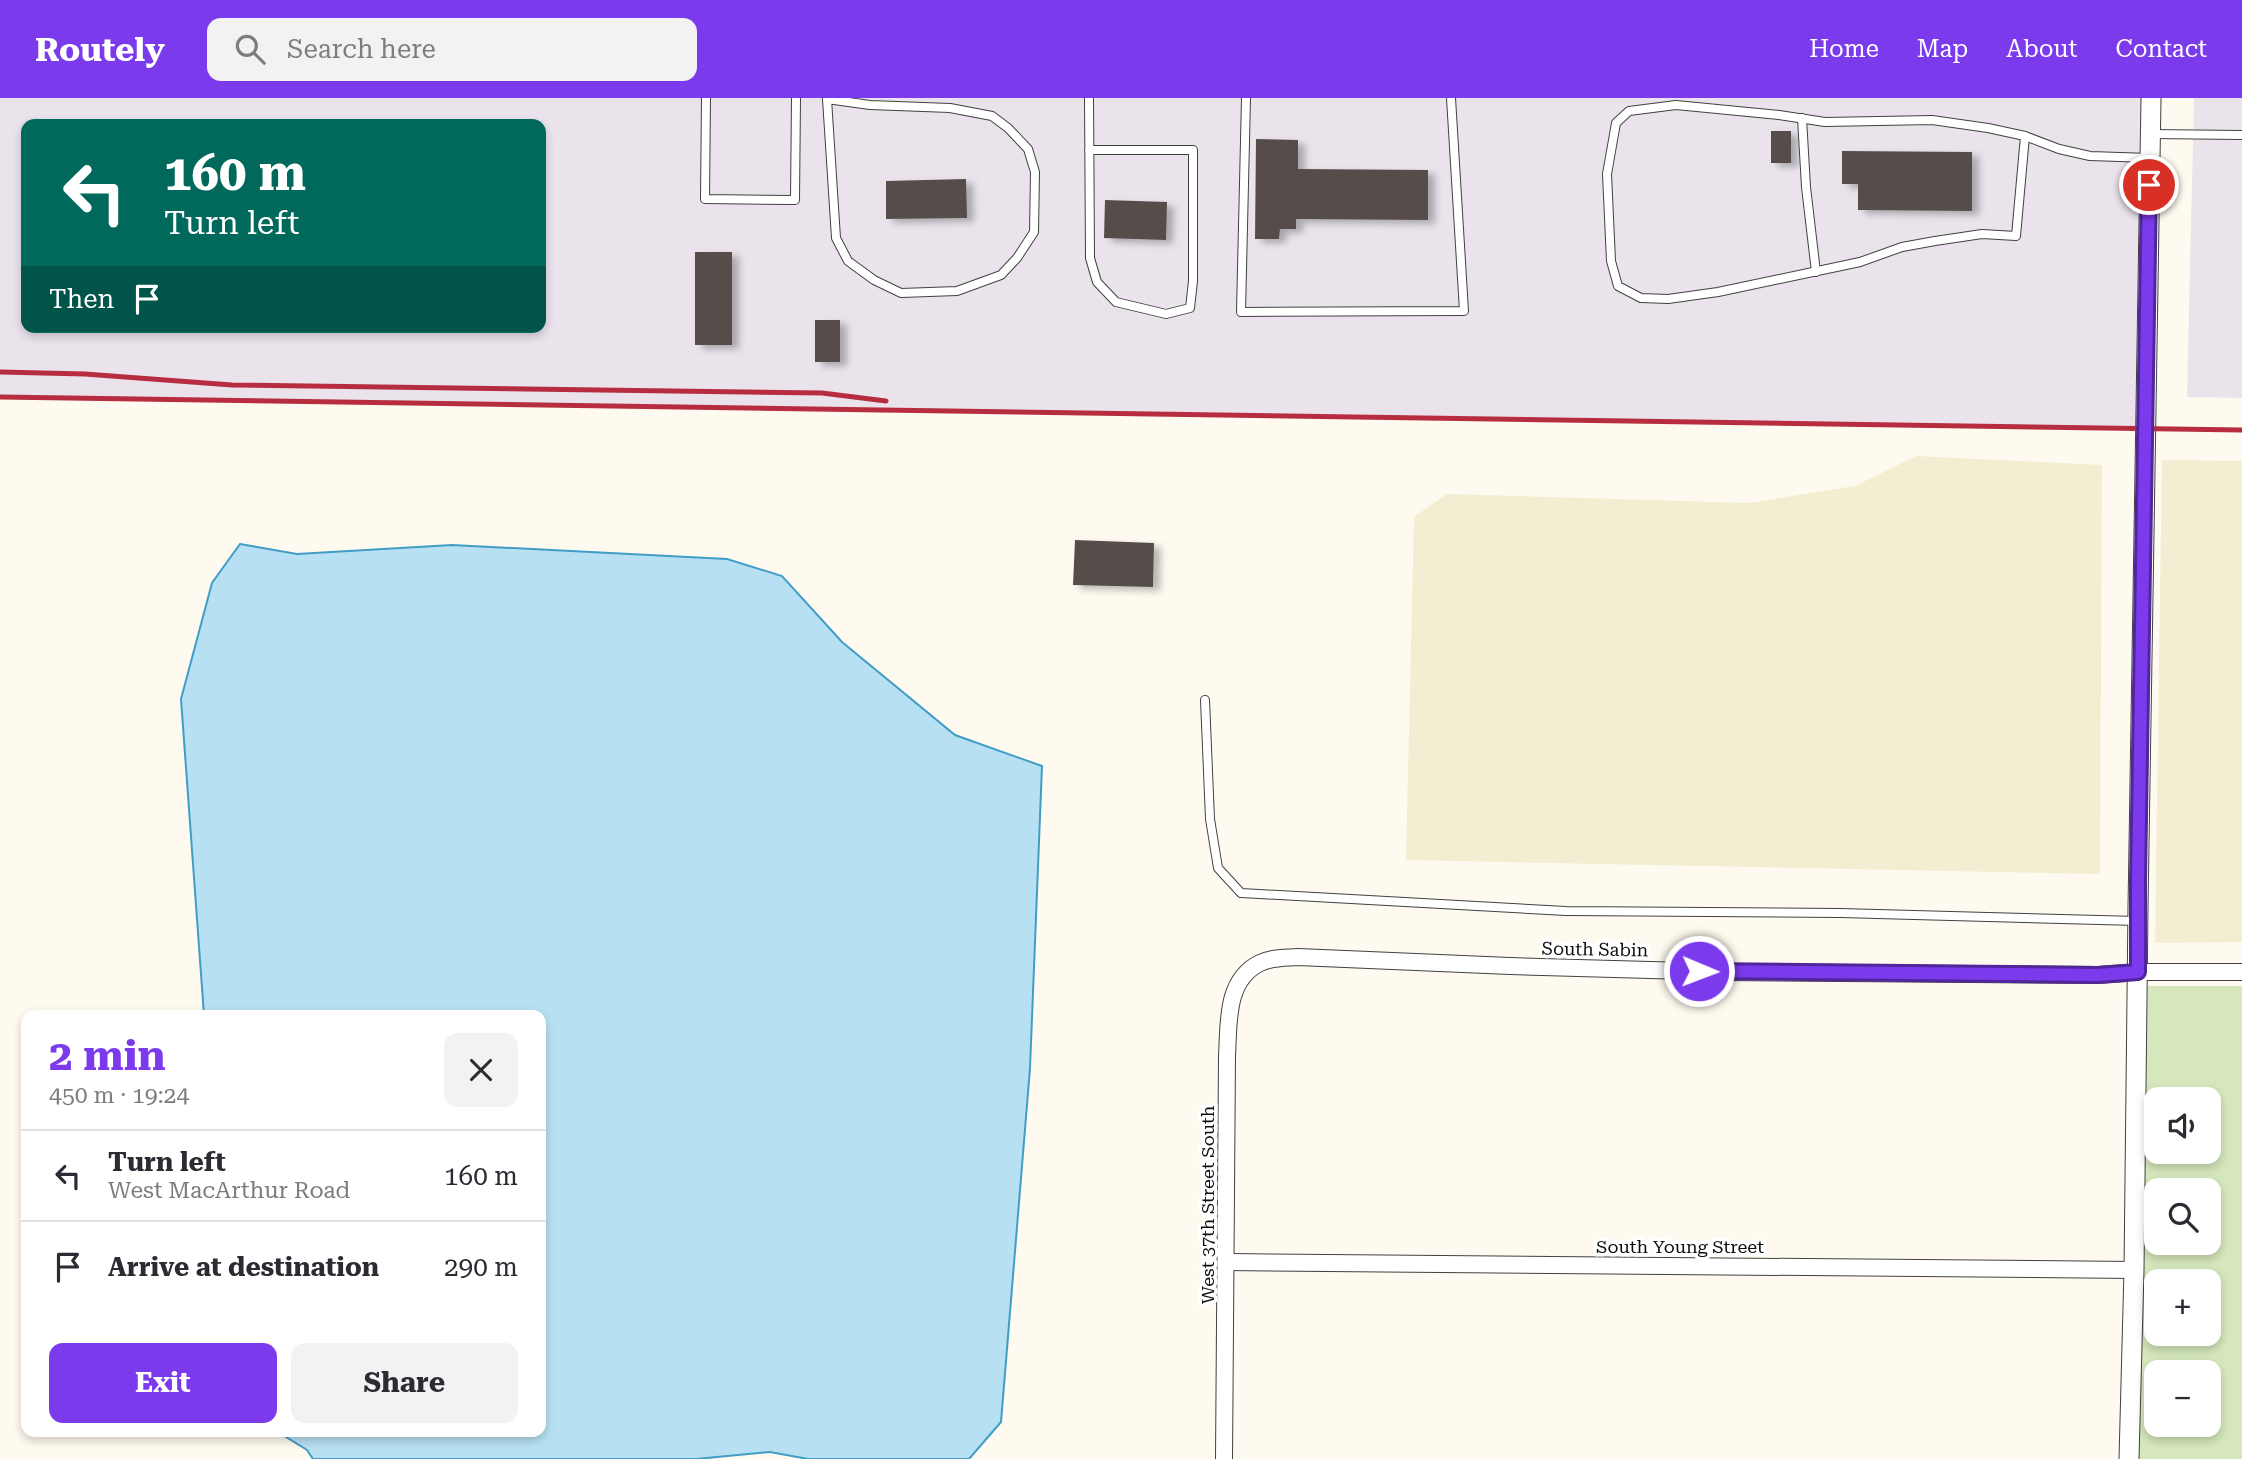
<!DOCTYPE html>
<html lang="en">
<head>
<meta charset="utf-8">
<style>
	:root { --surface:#fff; --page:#f2f2f3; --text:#2b2b33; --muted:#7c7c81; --line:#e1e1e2; --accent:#7c3aed }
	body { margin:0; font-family:"Roboto Serif",serif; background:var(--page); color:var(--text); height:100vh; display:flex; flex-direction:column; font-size:26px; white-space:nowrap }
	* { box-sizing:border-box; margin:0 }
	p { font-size:23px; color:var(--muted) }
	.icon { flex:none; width:38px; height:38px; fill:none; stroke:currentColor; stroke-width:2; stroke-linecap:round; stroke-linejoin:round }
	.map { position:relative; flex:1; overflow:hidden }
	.sheet { position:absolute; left:21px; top:912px; width:525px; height:427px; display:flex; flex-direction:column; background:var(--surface); border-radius:14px; box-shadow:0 4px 10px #0003 }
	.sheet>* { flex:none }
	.guide { position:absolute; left:21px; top:21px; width:525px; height:214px; border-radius:14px; box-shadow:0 4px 10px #0003; background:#00695c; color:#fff; overflow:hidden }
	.controls { position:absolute; left:2144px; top:989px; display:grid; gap:14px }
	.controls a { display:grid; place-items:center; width:77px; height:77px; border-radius:14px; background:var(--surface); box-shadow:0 4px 10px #0003; font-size:35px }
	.pin { position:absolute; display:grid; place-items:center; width:60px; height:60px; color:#fff; margin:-30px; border:4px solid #fff; border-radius:50%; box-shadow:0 2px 7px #0007 }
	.me { position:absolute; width:77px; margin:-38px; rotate:91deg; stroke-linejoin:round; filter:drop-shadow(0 0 5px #0008) }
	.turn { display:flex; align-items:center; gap:24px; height:147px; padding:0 28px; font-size:32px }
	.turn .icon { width:91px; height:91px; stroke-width:2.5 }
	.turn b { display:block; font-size:49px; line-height:60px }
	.then { display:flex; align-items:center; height:66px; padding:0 28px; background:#0003; gap:14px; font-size:26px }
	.round { display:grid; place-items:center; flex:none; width:74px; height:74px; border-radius:14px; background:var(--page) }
	.headline { display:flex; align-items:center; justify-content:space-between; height:119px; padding:0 28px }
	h1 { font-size:42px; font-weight:700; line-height:52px; color:var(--accent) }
	.button { display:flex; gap:14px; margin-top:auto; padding:14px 28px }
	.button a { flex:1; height:80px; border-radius:14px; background:var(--accent); color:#fff; font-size:28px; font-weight:700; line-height:80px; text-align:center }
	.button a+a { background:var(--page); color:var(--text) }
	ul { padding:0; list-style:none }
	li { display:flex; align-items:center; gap:21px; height:91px; padding:0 28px; border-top:2px solid var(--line) }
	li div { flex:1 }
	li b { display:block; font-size:26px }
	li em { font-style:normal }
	header { display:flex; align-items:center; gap:42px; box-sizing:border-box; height:98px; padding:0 35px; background:var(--accent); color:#fff }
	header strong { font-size:33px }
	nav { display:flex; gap:38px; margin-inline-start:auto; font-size:24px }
	.search { width:490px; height:63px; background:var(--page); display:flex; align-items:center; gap:18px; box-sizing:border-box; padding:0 24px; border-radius:14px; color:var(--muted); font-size:26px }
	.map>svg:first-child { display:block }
	.industrial { fill:#eae3ec; fill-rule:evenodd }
	.farmland { fill:#f3edd1 }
	.green { fill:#d5e7bb; fill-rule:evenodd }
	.water { fill:#b7e1f3; stroke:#419cc6; stroke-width:2 }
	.building { fill:#564e4b; filter:url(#shadow) }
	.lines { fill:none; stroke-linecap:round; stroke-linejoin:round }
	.service-casing { stroke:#414141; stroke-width:10 }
	.minor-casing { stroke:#414141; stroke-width:18 }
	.tertiary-casing { stroke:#414141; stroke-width:21 }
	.service { stroke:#fff; stroke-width:8 }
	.minor { stroke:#fff; stroke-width:16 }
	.tertiary { stroke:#fff; stroke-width:19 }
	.rail { stroke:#b72d3f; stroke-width:5 }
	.route-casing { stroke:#51269a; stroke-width:18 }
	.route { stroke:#7c3aed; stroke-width:12 }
	.labels { text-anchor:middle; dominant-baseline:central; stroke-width:7; stroke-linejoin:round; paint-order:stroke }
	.street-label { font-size:18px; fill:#0e0e0e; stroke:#fff }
</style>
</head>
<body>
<header>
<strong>Routely</strong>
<div class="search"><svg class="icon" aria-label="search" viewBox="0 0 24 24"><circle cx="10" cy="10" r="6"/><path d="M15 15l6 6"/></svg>Search here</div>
<nav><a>Home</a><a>Map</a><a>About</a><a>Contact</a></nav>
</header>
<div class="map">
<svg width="2242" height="1361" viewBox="0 0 2242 1361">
	<defs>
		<filter id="shadow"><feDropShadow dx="7" dy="4" stdDeviation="3.5" flood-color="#0004"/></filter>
	</defs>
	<rect width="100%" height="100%" fill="#fefaef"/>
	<g class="industrial">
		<path d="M0,0H2151L2145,331L0,300ZM26,26H541V229H26Z"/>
		<polygon points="2194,0 2242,0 2242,300 2187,299"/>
	</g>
	<g class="farmland">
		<polygon points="1916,358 2102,367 2100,776 1406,762 1414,419 1447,396 1749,405 1855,388"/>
		<polygon points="2162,362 2242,363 2242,844 2155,845"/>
	</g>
	<path class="green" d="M2138,888H2242V1361H2138ZM2156,1001H2208V1054H2156ZM2156,1092H2208V1144H2156ZM2156,1183H2208V1236H2156ZM2156,1274H2208V1326H2156Z"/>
	<polygon class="water" points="240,446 297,456 452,447 727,461 782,478 842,544 955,637 1042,668 1030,970 1001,1324 969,1361 808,1361 770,1354 696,1361 313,1361 307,1352 278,1334 541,1334 541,917 204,917 181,601 212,485"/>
	<g class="building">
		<rect x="1771" y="33" width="20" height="32"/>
		<polygon points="1256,41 1298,42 1298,71 1428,72 1428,122 1296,121 1296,131 1280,131 1279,141 1255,141"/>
		<polygon points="1842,53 1972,54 1972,113 1858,112 1858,86 1842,86"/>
		<polygon points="966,81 967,120 886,121 886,83"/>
		<polygon points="1105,102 1167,104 1166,142 1104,140"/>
		<rect x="695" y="154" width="37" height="93"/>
		<rect x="815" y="222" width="25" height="42"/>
		<polygon points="1075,442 1154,445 1153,489 1073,487"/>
	</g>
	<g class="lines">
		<g class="service-casing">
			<g id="service">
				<polyline points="706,0 705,101 795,102 796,0"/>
				<polyline points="1089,0 1090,160 1097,184 1116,204 1166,216 1190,210 1193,183 1193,52 1089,52"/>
				<polyline points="1246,0 1241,214 1464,213 1451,0"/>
				<polyline points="827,1 870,7 950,10 992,18 1008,30 1028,51 1035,74 1034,134 1017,160 1001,177 957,193 901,195 874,182 848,163 836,140 827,1 827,0"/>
				<polyline points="1802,20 1806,89 1816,174"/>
				<polyline points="2150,36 2242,37"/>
				<polyline points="2025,38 2016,138 1982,136 1935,143 1902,149 1860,164 1718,194 1668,201 1641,200 1618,188 1611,163 1607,76 1616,25 1629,13 1676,7 1779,17 1825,24 1932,22 1988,30 2025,38 2059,51 2090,58 2150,60"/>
				<polyline points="1205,602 1210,721 1218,770 1241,795 1566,813 1840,815 2138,823"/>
			</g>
		</g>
		<g class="minor-casing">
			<g id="minor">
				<polyline points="1226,1164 2134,1172"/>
				<path d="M1224,1361L1227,958C1229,926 1225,882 1260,865C1272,859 1286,860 1298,859L1510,868L1722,874L2098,877L2139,874H2242"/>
			</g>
		</g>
		<g class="tertiary-casing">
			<polyline id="tertiary" points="2129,1361 2134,1172 2138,809 2151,0"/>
		</g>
		<use href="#service" class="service"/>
		<use href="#minor" class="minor"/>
		<use href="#tertiary" class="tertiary"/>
		<g class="rail">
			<polyline points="0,274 85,276 232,287 822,295 886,303"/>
			<polyline points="0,299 2242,332"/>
		</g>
	</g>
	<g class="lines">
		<g class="route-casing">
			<polyline id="route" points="1699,873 2098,877 2138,874 2138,783 2149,87"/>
		</g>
		<use href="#route" class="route"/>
	</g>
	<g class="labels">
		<g class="street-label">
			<text transform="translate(1595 851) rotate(1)">South Sabin</text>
			<text transform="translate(1207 1107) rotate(-90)">West 37th Street South</text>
			<text x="1680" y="1148">South Young Street</text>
		</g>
	</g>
</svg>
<div class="controls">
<a><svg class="icon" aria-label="sound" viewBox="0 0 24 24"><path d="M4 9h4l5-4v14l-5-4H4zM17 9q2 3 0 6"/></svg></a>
<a><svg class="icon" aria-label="search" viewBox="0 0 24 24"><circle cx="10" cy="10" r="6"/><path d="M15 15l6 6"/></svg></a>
<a>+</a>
<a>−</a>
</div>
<div class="pin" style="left:2149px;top:87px;background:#d93025"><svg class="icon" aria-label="arrive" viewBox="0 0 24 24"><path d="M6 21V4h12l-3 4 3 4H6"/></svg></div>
<svg class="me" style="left:1699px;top:873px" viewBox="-20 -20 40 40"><circle r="17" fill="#7c3aed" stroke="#fff" stroke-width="3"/><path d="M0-11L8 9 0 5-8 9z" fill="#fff"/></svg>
<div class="guide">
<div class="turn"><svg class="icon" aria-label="left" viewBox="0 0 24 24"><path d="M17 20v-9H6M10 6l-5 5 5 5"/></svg><div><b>160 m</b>Turn left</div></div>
<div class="then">Then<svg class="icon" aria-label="arrive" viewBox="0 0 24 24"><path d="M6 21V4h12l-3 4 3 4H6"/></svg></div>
</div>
<section class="sheet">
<div class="headline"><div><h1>2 min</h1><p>450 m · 19:24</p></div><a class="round"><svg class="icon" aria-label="close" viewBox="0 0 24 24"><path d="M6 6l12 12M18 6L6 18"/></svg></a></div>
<ul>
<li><svg class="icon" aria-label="left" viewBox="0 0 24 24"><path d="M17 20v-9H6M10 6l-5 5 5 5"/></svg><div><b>Turn left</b><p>West MacArthur Road</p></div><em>160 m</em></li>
<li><svg class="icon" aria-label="arrive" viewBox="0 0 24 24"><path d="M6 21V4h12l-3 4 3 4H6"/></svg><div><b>Arrive at destination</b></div><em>290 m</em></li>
</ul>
<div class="button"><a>Exit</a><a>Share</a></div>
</section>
</div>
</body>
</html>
